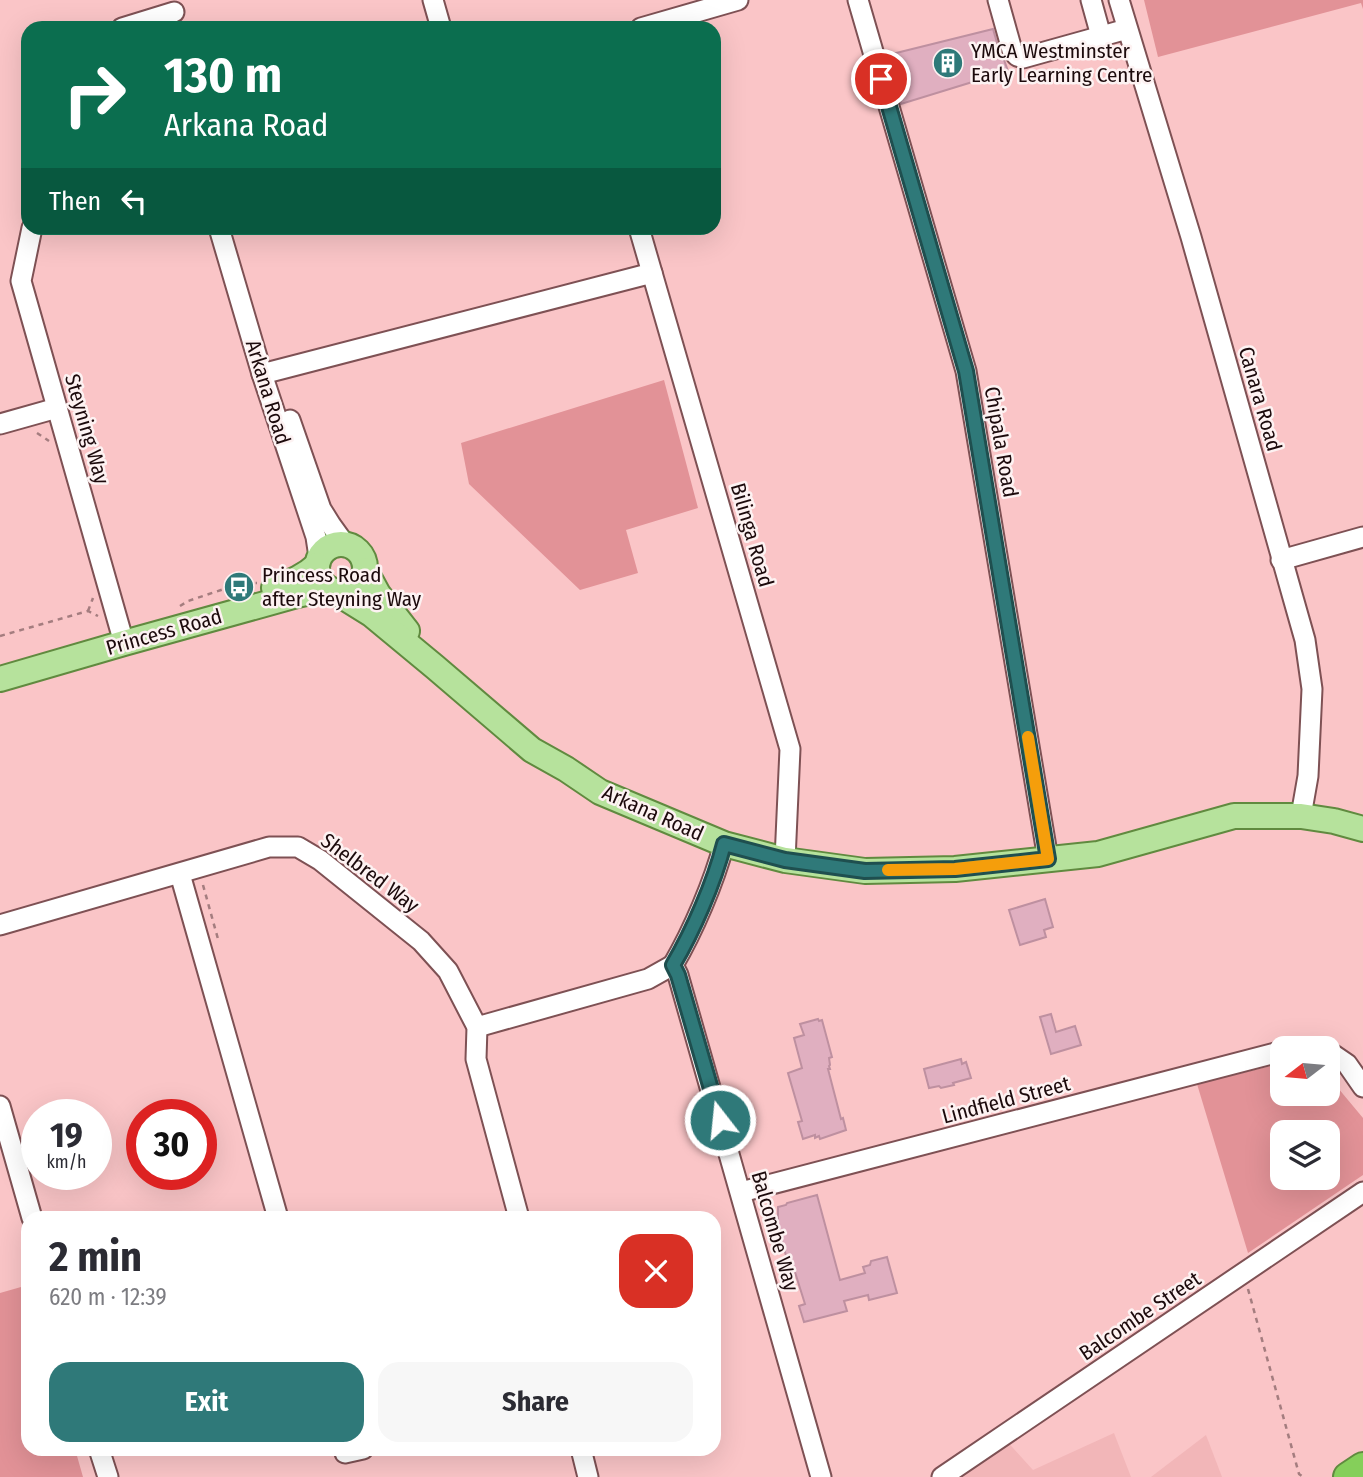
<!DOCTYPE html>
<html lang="en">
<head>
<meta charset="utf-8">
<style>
	:root { --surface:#fff; --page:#f7f7f7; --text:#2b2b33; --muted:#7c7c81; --accent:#2f7979 }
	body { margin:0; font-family:"Fira Sans Condensed",sans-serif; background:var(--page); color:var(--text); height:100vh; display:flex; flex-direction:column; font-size:26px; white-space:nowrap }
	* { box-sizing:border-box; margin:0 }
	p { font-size:23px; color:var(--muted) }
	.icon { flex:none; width:38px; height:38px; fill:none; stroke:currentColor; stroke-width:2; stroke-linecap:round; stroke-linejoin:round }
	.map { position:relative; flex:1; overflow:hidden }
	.side { position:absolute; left:21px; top:1211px; width:700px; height:245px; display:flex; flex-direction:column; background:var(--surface); border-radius:21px; box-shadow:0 7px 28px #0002 }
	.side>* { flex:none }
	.hud { position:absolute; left:21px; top:21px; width:700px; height:214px; border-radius:21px; box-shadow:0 7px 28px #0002; background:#0b6e4f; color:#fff; overflow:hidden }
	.needle { width:46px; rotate:254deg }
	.tools { position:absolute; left:1270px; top:1036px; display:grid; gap:14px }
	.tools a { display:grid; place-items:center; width:70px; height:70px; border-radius:14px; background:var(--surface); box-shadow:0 7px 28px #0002; font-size:35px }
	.speed { position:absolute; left:21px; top:1099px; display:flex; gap:14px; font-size:35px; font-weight:700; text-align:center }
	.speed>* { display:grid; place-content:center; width:91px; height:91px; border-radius:50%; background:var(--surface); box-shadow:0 7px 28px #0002; line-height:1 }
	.speed small { font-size:18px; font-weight:400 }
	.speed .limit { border:10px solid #d22; background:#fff; color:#111 }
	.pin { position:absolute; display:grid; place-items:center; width:60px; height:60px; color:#fff; margin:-30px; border:4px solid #fff; border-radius:50%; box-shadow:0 2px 7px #0007 }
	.me { position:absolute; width:77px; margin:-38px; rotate:344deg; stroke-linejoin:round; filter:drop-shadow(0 0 5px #0008) }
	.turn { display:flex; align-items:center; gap:24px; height:147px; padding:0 28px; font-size:32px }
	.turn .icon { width:91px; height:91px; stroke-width:2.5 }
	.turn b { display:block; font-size:49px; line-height:60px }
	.then { display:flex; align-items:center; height:66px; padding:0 28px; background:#0003; gap:14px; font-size:26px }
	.round { display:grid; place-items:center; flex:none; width:74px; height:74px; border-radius:21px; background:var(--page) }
	.overview { display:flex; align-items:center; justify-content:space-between; height:119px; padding:0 28px }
	h1 { font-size:42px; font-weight:700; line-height:52px }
	.action { display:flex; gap:14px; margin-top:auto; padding:14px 28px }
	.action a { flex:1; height:80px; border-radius:21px; background:var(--accent); color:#fff; font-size:28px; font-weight:700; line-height:80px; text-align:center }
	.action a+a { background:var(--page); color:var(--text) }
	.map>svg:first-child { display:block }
	.built { fill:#f2b6b8 }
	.green { fill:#e29297; fill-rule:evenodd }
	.building { fill:#e0afc0; stroke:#be90a0; stroke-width:2 }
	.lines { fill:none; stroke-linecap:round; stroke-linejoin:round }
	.minor-casing { stroke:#7e5154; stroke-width:23 }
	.major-casing { stroke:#608a3f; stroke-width:28 }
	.highway-casing { stroke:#608a3f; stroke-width:32 }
	.path { stroke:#a47d7f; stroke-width:2.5; stroke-dasharray:5 5; stroke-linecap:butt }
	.minor { stroke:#fff; stroke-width:19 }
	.major { stroke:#b6e29c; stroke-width:24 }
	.highway { stroke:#85cf5a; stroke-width:28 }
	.route-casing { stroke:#1f4f4f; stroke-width:18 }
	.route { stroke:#2f7979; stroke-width:12 }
	.slow { stroke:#f59e0b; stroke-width:12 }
	.labels { text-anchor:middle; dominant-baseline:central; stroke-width:5; stroke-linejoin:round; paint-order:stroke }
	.poi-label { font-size:21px; fill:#1c0a0c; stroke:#fdf2f2; text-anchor:start }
	.street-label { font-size:21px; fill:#1c0a0c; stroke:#fdf2f2 }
</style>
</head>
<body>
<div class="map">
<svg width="1363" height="1477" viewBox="0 0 1363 1477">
	<rect width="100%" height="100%" fill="#fac5c7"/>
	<g class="built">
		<polygon points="1114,1433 1131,1477 942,1477 1004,1438 1033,1470"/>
		<polygon points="1206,1435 1222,1477 1151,1477"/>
	</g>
	<g class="green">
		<polygon points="1144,0 1363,0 1363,9 1361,3 1158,57"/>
		<polygon points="664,380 698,508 626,530 638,573 580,590 469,484 461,443"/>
		<path d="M1283,1063V1094H1328V1076L1363,1118V1175L1248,1253L1197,1084ZM1283,1132H1328V1178H1283Z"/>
		<polygon points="28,1285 28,1449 75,1449 83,1477 0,1477 0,1293"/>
	</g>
	<g class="building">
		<polygon points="993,29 1000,53 1004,60 1008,71 901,104 888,55"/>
		<polygon points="1045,899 1053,927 1044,930 1046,937 1020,945 1009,910"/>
		<polygon points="1051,1014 1056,1032 1075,1026 1081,1045 1051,1054 1040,1017"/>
		<polygon points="818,1019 819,1021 822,1020 832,1057 829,1058 830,1065 829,1066 830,1069 828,1069 841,1119 843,1118 846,1130 820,1139 819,1136 815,1138 815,1135 803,1139 798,1122 802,1121 788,1073 802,1068 794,1038 804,1035 800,1024"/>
		<polygon points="961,1059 962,1064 966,1062 971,1078 953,1083 954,1085 941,1088 939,1086 929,1088 924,1069"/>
		<polygon points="817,1195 840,1280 865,1273 863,1267 870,1265 871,1261 887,1257 897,1293 869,1300 868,1295 844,1301 847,1311 804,1322 799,1306 805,1304 794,1269 790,1270 780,1234 778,1224 778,1207 786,1205 787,1203"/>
	</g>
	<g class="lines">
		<g class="minor-casing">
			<g id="minor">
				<polyline points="433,0 441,28"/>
				<polyline points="858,0 966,371 1048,859"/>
				<polyline points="998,0 1012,50 1017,56 1023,58 1127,29"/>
				<polyline points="1091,0 1101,36"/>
				<polyline points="1119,0 1191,237 1305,640 1312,689 1308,776 1301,816"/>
				<polyline points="122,28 174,12"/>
				<polyline points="641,28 738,0"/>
				<polyline points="32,228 21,281 124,643"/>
				<polyline points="219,228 262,374 316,537 319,557"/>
				<polyline points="639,228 790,749 785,860"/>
				<polyline points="262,374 652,273"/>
				<polyline points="290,420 321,509 331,525 344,543"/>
				<polyline points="0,424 57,408"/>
				<polyline points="1281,560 1363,537"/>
				<path d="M724,844C714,882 693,931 673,965L678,975L821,1477"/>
				<polyline points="180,874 278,1218"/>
				<polyline points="0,925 269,847 298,847 320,860 421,941 448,971 477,1027 476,1059 519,1218"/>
				<polyline points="477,1027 648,979 673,965"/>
				<polyline points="1328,1051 1347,1064 1363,1087"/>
				<polyline points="0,1106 32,1218"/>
				<polyline points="741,1192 1283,1051"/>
				<polyline points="99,1449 108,1477"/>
				<polyline points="344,1449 345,1453 363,1449"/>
				<polyline points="581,1449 588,1477"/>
				<polyline points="942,1477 1363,1192"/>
			</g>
		</g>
		<g class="major-casing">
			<g id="major">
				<circle cx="341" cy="568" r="24"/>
				<polyline points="365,570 378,594 407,631"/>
				<path d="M274,588C290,583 304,577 317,565"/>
				<polyline points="334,591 371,614 435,667 532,750 566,769 600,792 724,844 785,860 865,871 955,869 1098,854 1234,816 1301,816 1334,821 1363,829"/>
				<polyline points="0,679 124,643 297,595 328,588"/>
			</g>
		</g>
		<g class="highway-casing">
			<polyline id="highway" points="1348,1477 1363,1467"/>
		</g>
		<g class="path">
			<polyline points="37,433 49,441"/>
			<polyline points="180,606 188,601 242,583 257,583"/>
			<polyline points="88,611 93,598"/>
			<polyline points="0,636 88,611 98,616"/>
			<polyline points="203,885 218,939"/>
			<polyline points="1248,1289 1299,1474 1303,1477"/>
		</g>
		<use href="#minor" class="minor"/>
		<use href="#major" class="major"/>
		<use href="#highway" class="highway"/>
	</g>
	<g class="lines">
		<g class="route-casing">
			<path id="route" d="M720,1120L678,975L673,965C693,931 714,883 724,844L785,860L865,871L955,869L1048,859L966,371L881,79"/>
		</g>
		<use href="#route" class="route"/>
		<polyline class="slow" points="888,870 955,869 1048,859 1028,737"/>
	</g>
	<defs>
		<g id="building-disc" transform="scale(1.575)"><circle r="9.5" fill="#2f7979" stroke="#fdf2f2"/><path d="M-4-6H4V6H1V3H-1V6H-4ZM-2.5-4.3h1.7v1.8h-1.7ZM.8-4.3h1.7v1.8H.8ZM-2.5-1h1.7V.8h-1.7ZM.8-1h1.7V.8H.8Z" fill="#fff"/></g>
		<g id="bus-disc" transform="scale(1.575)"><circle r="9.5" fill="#2f7979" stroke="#fdf2f2"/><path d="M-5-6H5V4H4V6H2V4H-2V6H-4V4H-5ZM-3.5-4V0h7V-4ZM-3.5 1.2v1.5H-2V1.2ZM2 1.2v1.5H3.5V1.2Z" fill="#fff"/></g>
	</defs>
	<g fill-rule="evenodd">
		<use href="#building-disc" x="948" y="63"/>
		<use href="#bus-disc" x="239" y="587"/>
	</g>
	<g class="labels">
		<g class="poi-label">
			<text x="971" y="51">YMCA Westminster<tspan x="971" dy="24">Early Learning Centre</tspan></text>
			<text x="262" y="575">Princess Road<tspan x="262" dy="24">after Steyning Way</tspan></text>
		</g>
		<g class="street-label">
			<text transform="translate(268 392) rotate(73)">Arkana Road</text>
			<text transform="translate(1260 399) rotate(74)">Canara Road</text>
			<text transform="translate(87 429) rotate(74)">Steyning Way</text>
			<text transform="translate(1001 442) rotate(80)">Chipala Road</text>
			<text transform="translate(752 535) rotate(74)">Bilinga Road</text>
			<text transform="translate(164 632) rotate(-16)">Princess Road</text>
			<text transform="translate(653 813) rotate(24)">Arkana Road</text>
			<text transform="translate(370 873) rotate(37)">Shelbred Way</text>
			<text transform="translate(1006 1100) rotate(-15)">Lindfield Street</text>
			<text transform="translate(775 1231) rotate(74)">Balcombe Way</text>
			<text transform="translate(1140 1316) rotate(-34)">Balcombe Street</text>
		</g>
	</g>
</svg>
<div class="tools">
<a><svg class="needle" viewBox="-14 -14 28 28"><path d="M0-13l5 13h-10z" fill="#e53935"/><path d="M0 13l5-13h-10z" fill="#7c7c81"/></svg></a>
<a><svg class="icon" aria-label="layers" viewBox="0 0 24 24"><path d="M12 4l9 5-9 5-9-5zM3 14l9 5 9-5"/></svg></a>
</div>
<div class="speed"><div>19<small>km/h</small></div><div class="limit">30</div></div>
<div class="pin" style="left:881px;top:79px;background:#d93025"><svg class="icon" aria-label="arrive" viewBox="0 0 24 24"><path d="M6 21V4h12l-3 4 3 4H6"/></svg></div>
<svg class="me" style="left:720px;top:1120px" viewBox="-20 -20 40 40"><circle r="17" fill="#2f7979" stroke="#fff" stroke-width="3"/><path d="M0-11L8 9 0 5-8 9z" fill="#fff"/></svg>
<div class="hud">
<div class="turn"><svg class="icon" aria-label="right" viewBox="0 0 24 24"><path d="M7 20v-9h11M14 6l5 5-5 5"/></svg><div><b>130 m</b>Arkana Road</div></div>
<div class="then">Then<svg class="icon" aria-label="left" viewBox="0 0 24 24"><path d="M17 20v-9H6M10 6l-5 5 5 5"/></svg></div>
</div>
<section class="side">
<div class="overview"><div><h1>2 min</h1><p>620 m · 12:39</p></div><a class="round" style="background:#d93025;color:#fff"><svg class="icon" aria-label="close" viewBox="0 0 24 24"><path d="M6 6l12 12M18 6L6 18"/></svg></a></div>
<div class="action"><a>Exit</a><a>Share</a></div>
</section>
</div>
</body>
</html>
